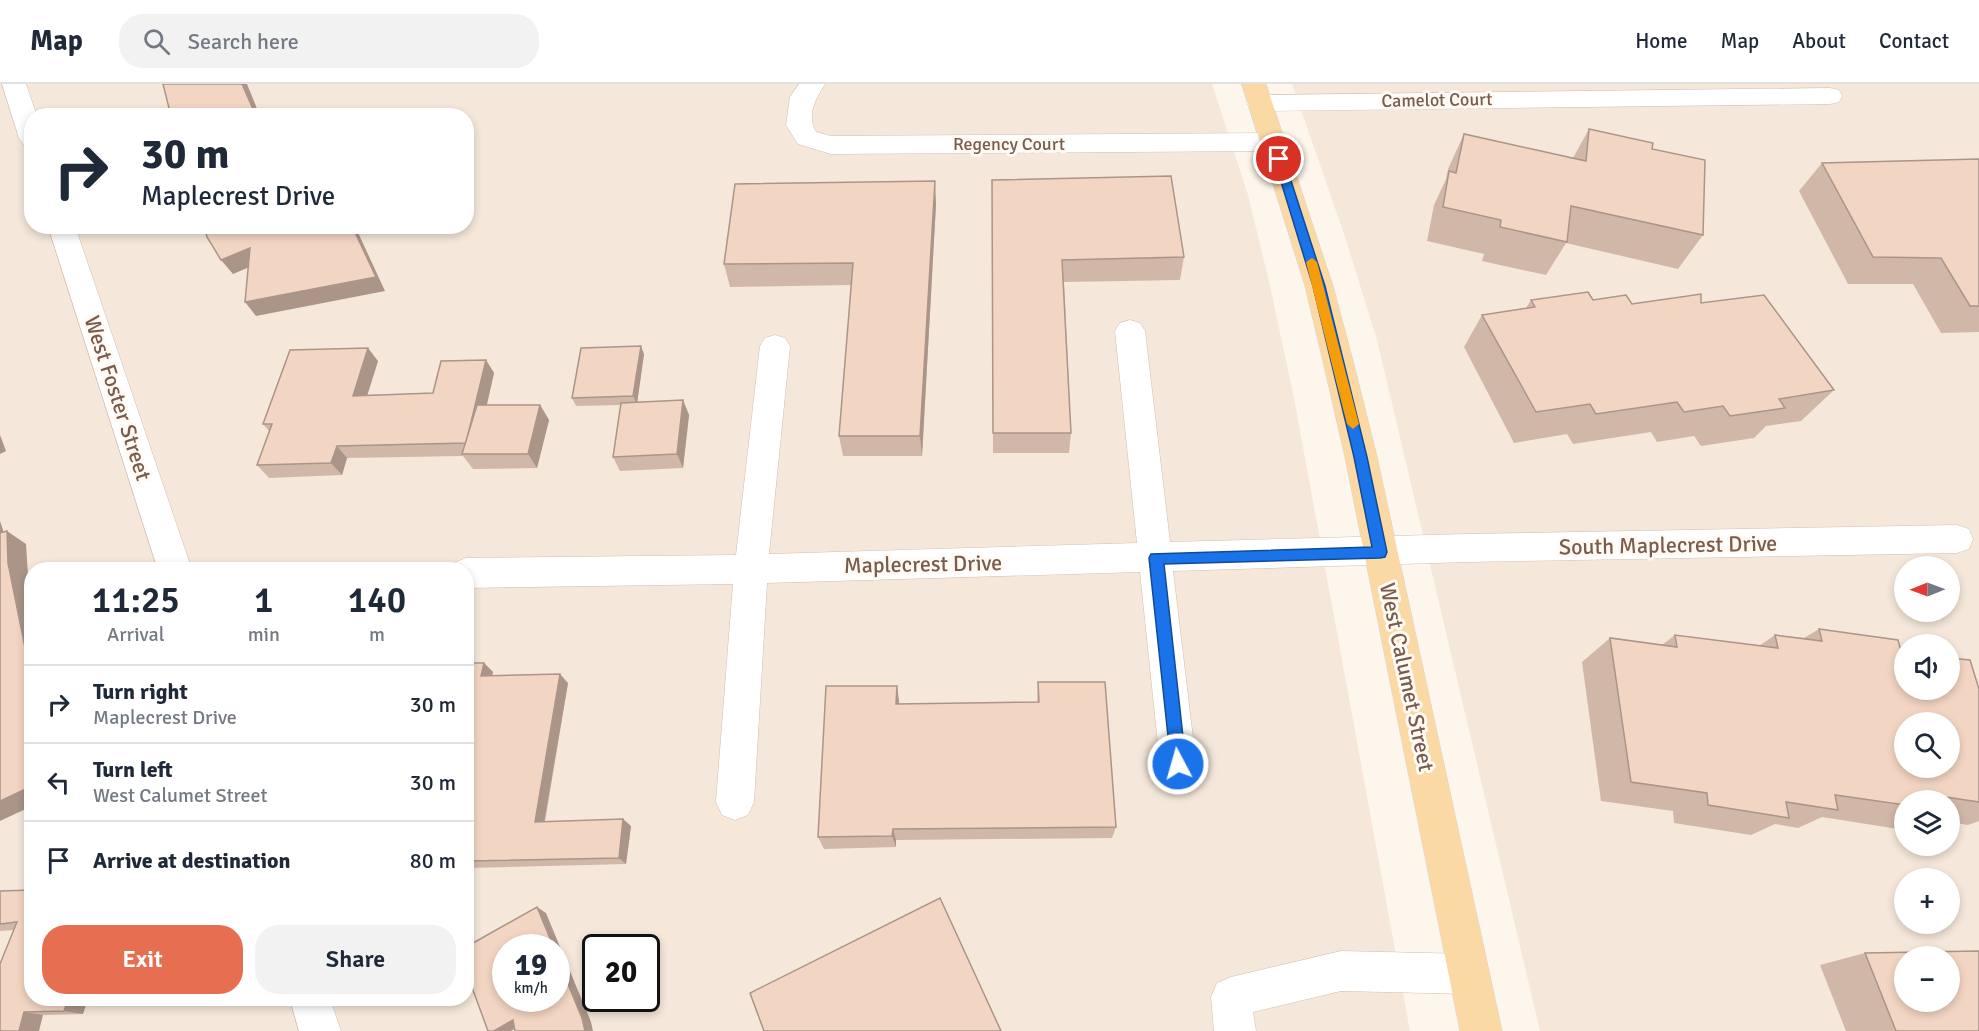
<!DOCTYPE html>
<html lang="en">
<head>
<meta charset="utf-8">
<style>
	:root { --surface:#fff; --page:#f2f2f3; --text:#1f2937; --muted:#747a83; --line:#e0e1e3; --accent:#e76f51 }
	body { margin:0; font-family:Signika,sans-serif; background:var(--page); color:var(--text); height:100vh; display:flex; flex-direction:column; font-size:22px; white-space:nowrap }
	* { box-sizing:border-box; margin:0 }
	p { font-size:20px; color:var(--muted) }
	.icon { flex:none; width:33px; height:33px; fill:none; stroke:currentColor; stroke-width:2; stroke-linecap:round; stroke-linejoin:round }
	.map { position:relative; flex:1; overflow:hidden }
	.sheet { position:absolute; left:24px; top:478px; width:450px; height:444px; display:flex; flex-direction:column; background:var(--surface); border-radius:24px; box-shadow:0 3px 9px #0003 }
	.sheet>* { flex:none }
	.top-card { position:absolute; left:24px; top:24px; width:450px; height:126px; border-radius:24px; box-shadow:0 3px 9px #0003; background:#fff; color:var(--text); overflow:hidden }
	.needle { width:39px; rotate:269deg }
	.tools { position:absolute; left:1894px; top:472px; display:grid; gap:12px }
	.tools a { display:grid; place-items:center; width:66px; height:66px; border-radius:50%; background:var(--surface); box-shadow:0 3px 9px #0003; font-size:30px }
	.speed { position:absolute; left:492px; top:850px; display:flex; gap:12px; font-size:30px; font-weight:700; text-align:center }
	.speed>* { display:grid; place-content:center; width:78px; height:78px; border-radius:50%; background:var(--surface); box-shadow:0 3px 9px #0003; line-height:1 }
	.speed small { font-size:15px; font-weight:400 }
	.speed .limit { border:3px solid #111; border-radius:9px; background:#fff; color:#111 }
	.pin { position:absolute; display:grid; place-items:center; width:51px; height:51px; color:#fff; margin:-26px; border:3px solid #fff; border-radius:50%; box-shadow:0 2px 6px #0007 }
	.me { position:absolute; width:66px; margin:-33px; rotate:354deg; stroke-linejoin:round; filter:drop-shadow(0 0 4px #0008) }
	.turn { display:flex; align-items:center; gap:21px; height:126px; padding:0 18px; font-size:27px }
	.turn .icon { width:78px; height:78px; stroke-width:2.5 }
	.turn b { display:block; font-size:42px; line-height:51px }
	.eta { display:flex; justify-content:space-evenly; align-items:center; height:102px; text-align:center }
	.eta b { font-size:36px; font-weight:600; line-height:42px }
	.action { display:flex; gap:12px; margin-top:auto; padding:12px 18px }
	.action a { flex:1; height:69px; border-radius:24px; background:var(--accent); color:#fff; font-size:24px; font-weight:600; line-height:69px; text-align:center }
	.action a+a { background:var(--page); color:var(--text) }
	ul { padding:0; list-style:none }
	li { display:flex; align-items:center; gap:18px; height:78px; padding:0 18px; border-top:2px solid var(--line) }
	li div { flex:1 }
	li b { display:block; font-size:22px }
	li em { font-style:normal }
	header { display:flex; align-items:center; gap:36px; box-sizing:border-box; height:84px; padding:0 30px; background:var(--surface); border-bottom:2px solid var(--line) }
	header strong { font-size:28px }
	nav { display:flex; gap:33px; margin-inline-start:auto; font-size:21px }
	.search { width:420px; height:54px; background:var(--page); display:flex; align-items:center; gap:15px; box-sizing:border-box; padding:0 21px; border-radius:24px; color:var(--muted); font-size:22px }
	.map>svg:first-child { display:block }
	.residential { fill:#f5e8da; fill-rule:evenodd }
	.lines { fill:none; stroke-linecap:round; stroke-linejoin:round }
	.minor-casing { stroke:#d1beb0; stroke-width:1 }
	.major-casing { stroke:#dad1cd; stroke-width:1 }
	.minor { fill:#fff; fill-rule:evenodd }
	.major { fill:#fbd9a5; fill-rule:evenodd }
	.wall { fill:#d1b7a8 }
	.shaded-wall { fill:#aa9588 }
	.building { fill:#f3d5c3; stroke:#aa9588; stroke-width:1.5; fill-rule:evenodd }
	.route { fill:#1a73e8; stroke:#114b97; stroke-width:1.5 }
	.slow { fill:#f59e0b }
	.labels { text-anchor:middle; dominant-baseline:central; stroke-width:6; stroke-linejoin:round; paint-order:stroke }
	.far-street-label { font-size:18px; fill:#7a5c4d; stroke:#fffaf3 }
	.street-label { font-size:22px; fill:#7a5c4d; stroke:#fffaf3 }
</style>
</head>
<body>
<header>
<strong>Map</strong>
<div class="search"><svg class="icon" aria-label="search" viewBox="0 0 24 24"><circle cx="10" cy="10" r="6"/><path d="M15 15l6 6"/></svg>Search here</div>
<nav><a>Home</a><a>Map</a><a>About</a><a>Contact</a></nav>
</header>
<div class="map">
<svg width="1979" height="947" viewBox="0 0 1979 947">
	<rect width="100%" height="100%" fill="#fdf6ec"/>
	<g class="residential">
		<path d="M0,0H1212L1248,111L1269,197L1294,314L1410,947H0ZM32,32H466V142H32ZM32,486H466V915H32ZM506,864H556V915H506ZM596,864H646V915H596Z"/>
		<path d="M1292,0H1979V947H1540L1377,256L1345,153ZM1905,483H1950V528H1905ZM1905,561H1950V606H1905ZM1905,639H1950V684H1905ZM1905,717H1950V762H1905ZM1905,795H1950V840H1905ZM1905,873H1950V918H1905Z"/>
	</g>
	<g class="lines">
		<g class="minor-casing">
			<g id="minor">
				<polygon points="2,0 26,0 37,32 32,32 32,62 23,60 19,54"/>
				<path d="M799,0H825C816,14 806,31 816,48L831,52L1273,49L1282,52L1286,58L1282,64L1273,67L831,70L798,60L786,41L790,13Z"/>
				<polygon points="1830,4 1839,6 1842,12 1839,18 1830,20 1260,27 1251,25 1247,19 1251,13 1260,11"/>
				<polygon points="48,142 75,142 192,486 158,486"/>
				<polygon points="1130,236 1140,239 1145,247 1170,458 1467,450 1957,441 1969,445 1973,455 1969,465 1957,469 1467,478 1173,487 1196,679 1191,691 1178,697 1165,691 1160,679 1140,488 767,499 754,718 748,731 735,736 722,731 716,718 733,500 466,504 466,486 451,486 454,479 466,474 736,471 760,262 765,254 775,251 785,254 790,262 769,470 1137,459 1115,247 1120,239"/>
				<polygon points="1341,867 1469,870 1483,876 1489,890 1483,904 1469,910 1341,907 1253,928 1256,947 1214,947 1211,913 1217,899 1231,893"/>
				<polygon points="290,915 330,915 341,947 299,947"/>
			</g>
		</g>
		<g class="major-casing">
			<polygon id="major" points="1242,0 1266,0 1333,202 1353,277 1377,373 1502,947 1460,947 1345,373 1323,277 1305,202"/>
		</g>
		<use href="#minor" class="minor"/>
		<use href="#major" class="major"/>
	</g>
	<g class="wall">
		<polygon points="1589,45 1652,65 1703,151 1678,185 1566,159 1546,191 1482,177 1484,170 1427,157 1434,121 1446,95 1448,85 1464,50 1573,74"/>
		<polygon points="1979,75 1979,248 1941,249 1913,200 1848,200 1799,107 1822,79"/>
		<polygon points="992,96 1184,173 1180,196 1064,198 1071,349 1069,369 993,369"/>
		<polygon points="936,120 922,372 843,372 839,352 851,201 730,203 724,180"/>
		<polygon points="1531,216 1593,216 1632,220 1701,219 1834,306 1801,337 1766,342 1754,354 1701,362 1694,352 1657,358 1651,348 1573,360 1567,350 1514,359 1464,263 1482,231 1526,224"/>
		<polygon points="644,270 637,318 683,316 689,331 683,384 620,387 613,373 621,321 576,322 572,314"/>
		<polygon points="486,276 494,289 487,321 540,321 549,336 537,384 473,385 463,372 347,374 342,391 269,394 257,381 269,347 263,340 378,277 367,311 433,309"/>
		<polygon points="1819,545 1901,567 1979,605 1979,737 1968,741 1950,738 1950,717 1905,717 1905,742 1898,745 1822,733 1798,744 1775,740 1751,751 1674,739 1673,727 1601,717 1582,578 1610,554 1662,561 1675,551 1759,562 1775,551 1804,554"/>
		<polygon points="466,579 484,579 493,588 492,591 568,599 545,738 631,742 626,780 466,784"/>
		<polygon points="1038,598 1116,743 1112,754 896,756 896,763 824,765 818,753 899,617 899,620 1037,618"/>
		<polygon points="0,807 83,930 43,931 0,947 14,846 0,847"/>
		<polygon points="1865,869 1979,947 1846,947 1820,881"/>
	</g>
	<g class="shaded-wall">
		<polygon points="242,0 247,0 260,32 256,32"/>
		<polygon points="935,97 936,120 922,372 920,352"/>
		<polygon points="352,142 355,142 385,207 256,232 245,218"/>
		<polygon points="250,164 261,178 233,190 221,176"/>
		<polygon points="641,262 644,270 637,320 633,312"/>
		<polygon points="368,264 378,277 363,325 353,312"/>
		<polygon points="486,276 494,289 475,371 466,359"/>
		<polygon points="683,316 689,331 683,384 677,370"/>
		<polygon points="540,321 549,336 537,384 528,370"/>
		<polygon points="0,351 6,367 0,370"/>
		<polygon points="337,362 347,374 342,391 331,379"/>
		<polygon points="0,437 7,458 7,447 26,460 28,491 32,508 32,598 0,458"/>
		<polygon points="484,579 493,588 490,601 481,592"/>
		<polygon points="560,590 568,599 543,745 535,738"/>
		<polygon points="897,602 899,617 899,635 896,620"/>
		<polygon points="32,702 32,722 0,737 0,717"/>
		<polygon points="623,735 631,742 626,780 619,774"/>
		<polygon points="893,745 896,756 896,763 892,752"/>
		<polygon points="537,823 546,829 591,938 593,947 585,947 556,871 556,864 554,864"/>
		<polygon points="68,915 88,915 83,930 64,927"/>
		<polygon points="24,928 43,931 39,947 19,947"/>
		<polygon points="513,936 523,940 511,947 494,947"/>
	</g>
	<g class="building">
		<polygon points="163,0 242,0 256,32 171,32"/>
		<polygon points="1589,45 1653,59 1652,65 1705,76 1703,151 1571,122 1567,158 1500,143 1501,136 1443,123 1449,87 1456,89 1464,50 1586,77"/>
		<polygon points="1979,75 1979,222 1970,222 1941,174 1873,173 1822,79"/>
		<polygon points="1171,92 1184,173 1062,176 1071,349 993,349 992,96"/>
		<polygon points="935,97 920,352 839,352 853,179 724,180 735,100"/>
		<polygon points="204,142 352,142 376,193 245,218 250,164 221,176 207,153"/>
		<polygon points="1588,208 1593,216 1626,211 1632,220 1701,210 1701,219 1764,211 1834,306 1779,315 1785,324 1730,332 1723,322 1684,328 1677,318 1596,330 1590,320 1536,328 1482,231 1535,223 1531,216"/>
		<polygon points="641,262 633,312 572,314 581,264"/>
		<polygon points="368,264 353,312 433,309 441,277 486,276 466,359 337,362 331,379 257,381 272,340 263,340 290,266"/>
		<polygon points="683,316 677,370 613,373 621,319"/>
		<polygon points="477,321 540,321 528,370 462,370"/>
		<polygon points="7,447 8,479 32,598 32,702 0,717 0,449"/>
		<path d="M1819,545L1898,556L1901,567H1905V606H1950V574L1970,576L1979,605V718L1939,712L1940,717H1905V721L1835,711L1838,726L1786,718L1789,734L1708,721L1707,709L1631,698L1610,554L1677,563L1675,551L1778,564L1775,551L1822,557ZM1905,639H1950V684H1905Z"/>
		<polygon points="466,579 484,579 481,592 560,590 535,738 623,735 619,774 466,777"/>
		<polygon points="1038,598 1105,598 1116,743 893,745 892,752 818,753 826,602 897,602 896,620 1039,618"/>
		<polygon points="32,806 32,915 68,915 64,927 24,928 19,947 0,947 0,880 17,838 0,840 0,807"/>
		<polygon points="940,814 1001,947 764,947 750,909"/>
		<polygon points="537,823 554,864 506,864 506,915 556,915 556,871 582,934 585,947 515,947 513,936 494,947 488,947 466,887 466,863"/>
		<path d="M1979,867V947H1896L1865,869ZM1905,873H1950V918H1905Z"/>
	</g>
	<polygon class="route" points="1279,71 1284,75 1325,202 1367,373 1387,468 1385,473 1380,474 1164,480 1186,680 1184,685 1178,687 1173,685 1171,680 1149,474 1151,470 1372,463 1354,373 1313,202 1274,75"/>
	<polygon class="slow" points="1312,174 1317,178 1359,340 1353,345 1347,340 1306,178"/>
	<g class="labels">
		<g class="far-street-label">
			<text transform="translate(1437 16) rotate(-1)">Camelot Court</text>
			<text x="1009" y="60">Regency Court</text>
		</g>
		<g class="street-label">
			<text transform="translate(118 314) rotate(72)">West Foster Street</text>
			<text transform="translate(1668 461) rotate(-1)">South Maplecrest Drive</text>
			<text transform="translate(923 480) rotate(-1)">Maplecrest Drive</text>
			<text transform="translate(1407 593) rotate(78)">West Calumet Street</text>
		</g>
	</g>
</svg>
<div class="tools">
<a><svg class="needle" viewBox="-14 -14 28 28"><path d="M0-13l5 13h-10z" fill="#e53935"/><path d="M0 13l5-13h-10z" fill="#747a83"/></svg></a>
<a><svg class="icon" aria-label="sound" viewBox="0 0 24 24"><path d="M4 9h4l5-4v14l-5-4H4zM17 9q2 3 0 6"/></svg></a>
<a><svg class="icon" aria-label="search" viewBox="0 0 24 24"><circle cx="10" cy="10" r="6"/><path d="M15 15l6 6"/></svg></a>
<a><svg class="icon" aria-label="layers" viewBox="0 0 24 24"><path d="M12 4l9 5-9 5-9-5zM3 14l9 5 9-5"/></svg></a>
<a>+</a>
<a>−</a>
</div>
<div class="speed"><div>19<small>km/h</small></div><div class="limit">20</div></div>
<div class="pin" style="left:1279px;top:75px;background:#d93025"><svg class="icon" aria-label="arrive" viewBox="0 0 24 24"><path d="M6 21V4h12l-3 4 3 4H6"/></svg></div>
<svg class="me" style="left:1178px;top:680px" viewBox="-20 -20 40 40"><circle r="17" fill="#1a73e8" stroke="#fff" stroke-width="3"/><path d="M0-11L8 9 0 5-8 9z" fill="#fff"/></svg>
<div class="top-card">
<div class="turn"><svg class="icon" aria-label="right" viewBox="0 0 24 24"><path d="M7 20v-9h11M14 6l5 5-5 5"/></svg><div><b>30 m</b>Maplecrest Drive</div></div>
</div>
<section class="sheet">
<div class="eta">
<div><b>11:25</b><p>Arrival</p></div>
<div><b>1</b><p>min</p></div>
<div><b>140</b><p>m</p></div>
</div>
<ul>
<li><svg class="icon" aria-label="right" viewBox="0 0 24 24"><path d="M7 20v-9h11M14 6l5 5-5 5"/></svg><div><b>Turn right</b><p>Maplecrest Drive</p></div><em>30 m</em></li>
<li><svg class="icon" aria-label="left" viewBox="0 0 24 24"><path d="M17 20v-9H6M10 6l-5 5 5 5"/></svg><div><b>Turn left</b><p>West Calumet Street</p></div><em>30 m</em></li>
<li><svg class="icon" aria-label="arrive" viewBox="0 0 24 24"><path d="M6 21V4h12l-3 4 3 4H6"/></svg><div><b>Arrive at destination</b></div><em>80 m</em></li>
</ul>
<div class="action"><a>Exit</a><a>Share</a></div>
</section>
</div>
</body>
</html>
